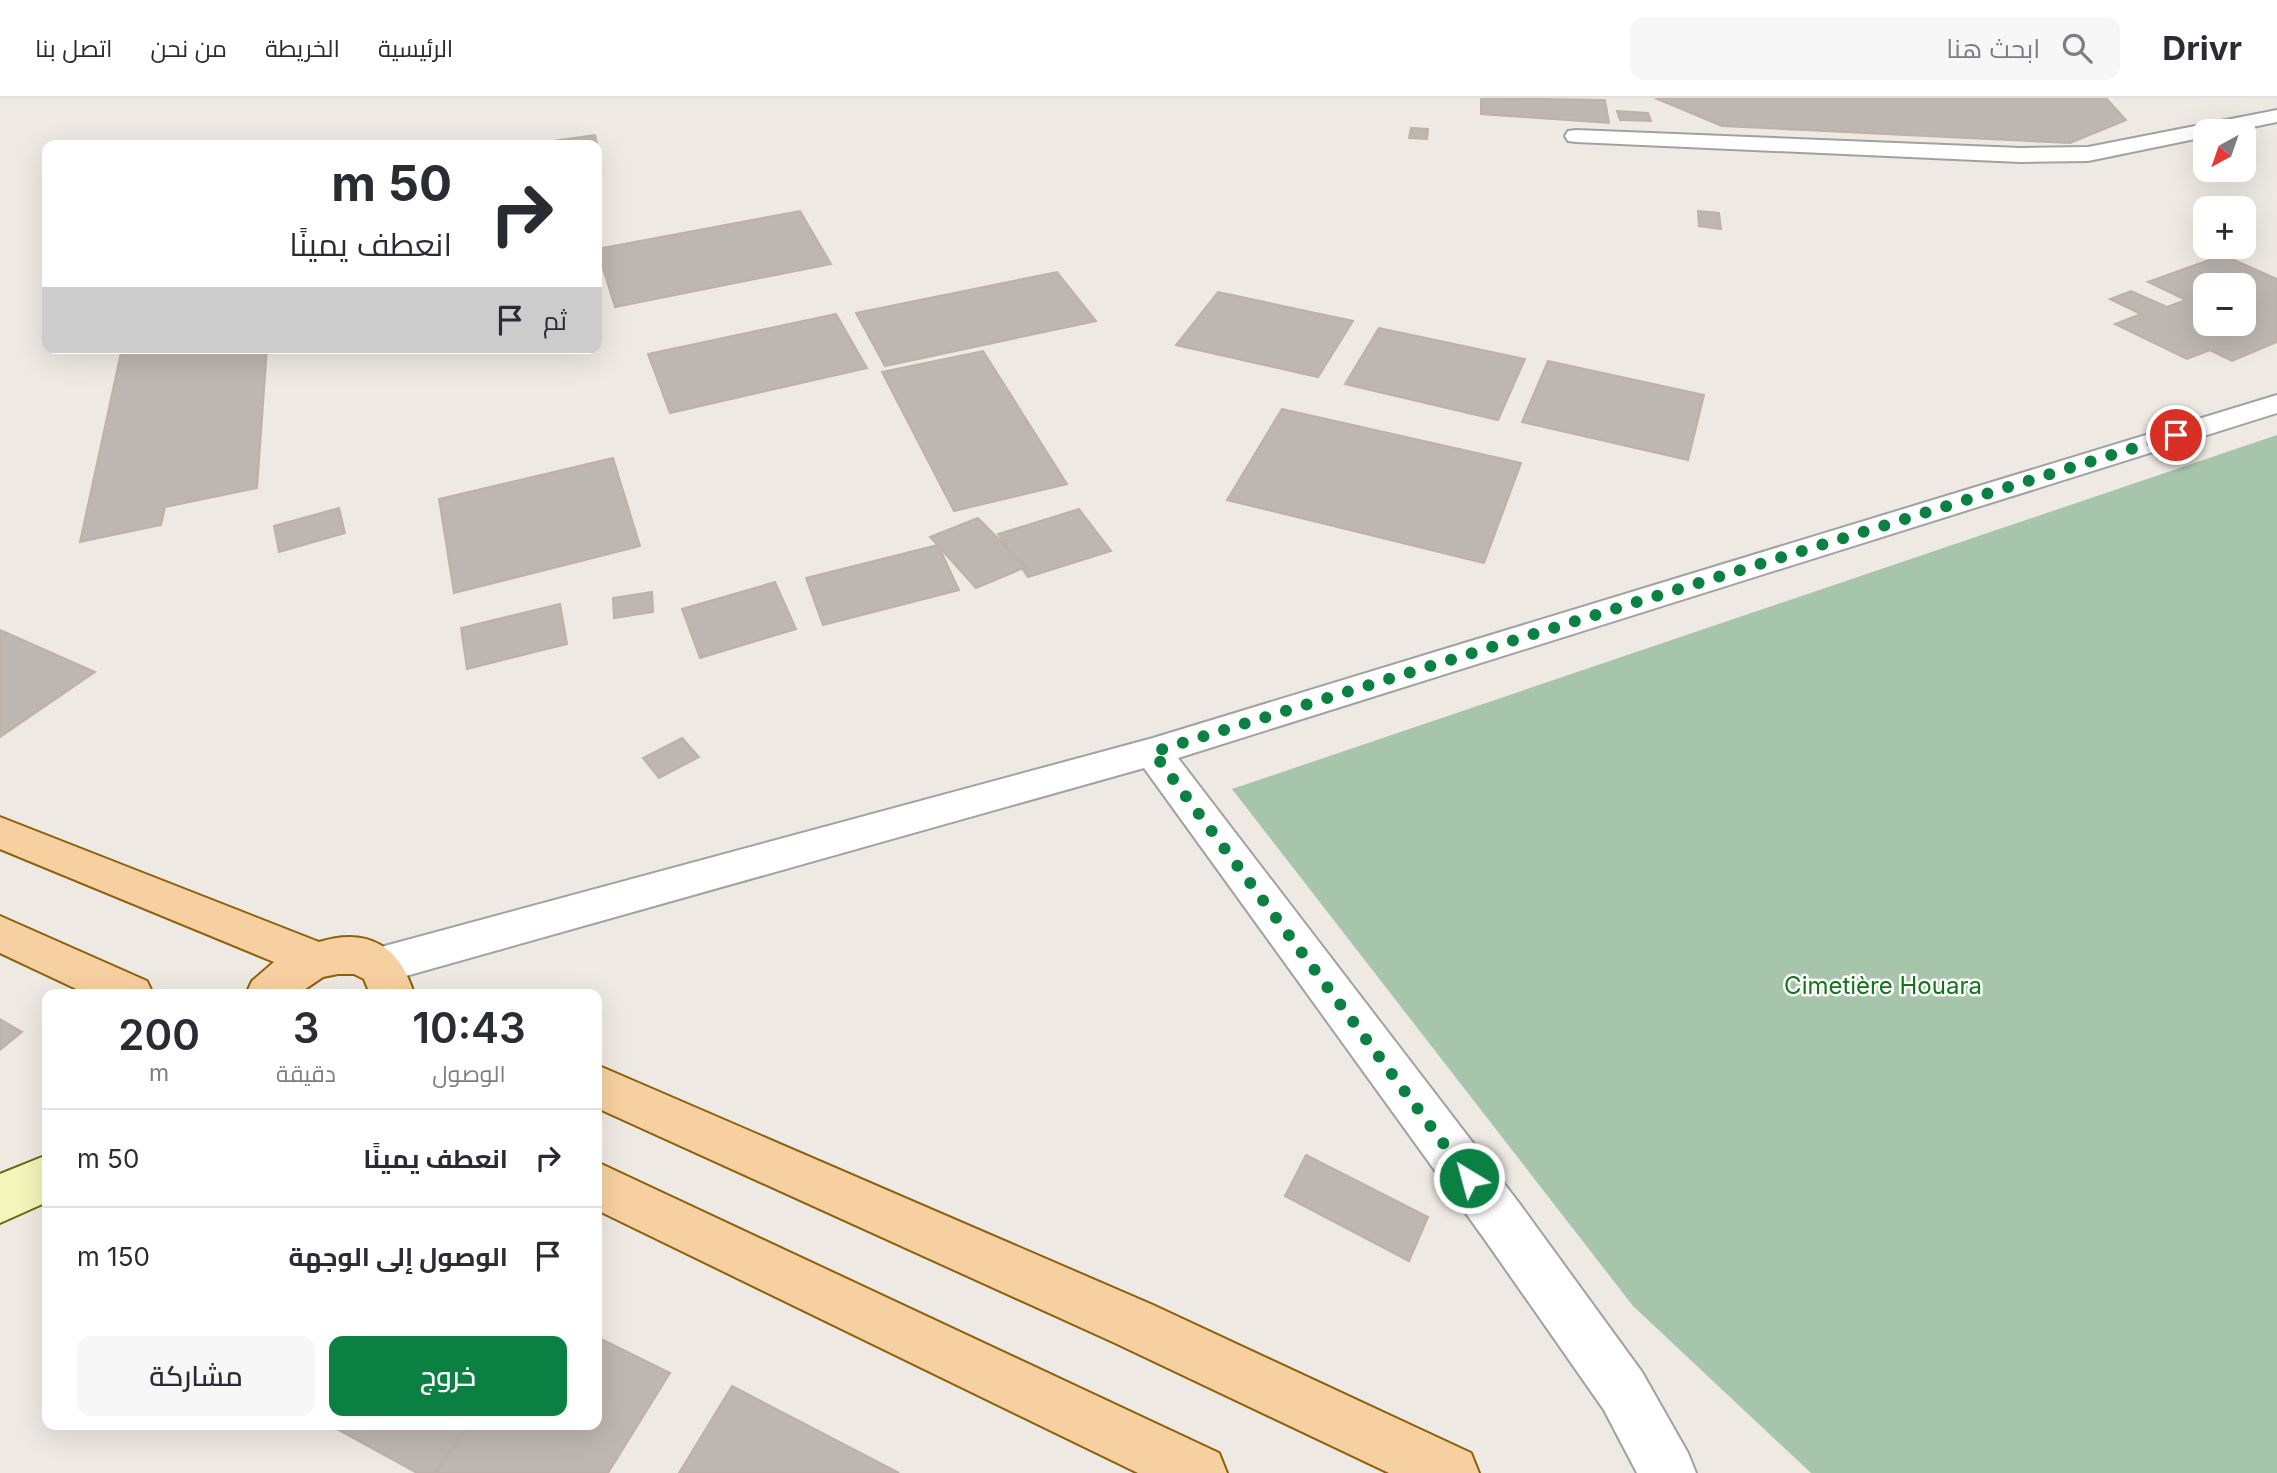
<!DOCTYPE html>
<html lang="ar">
<head>
<meta charset="utf-8">
<style>
	:root { --surface:#fff; --page:#f7f7f7; --text:#2b2b33; --muted:#7c7c81; --line:#e1e1e2; --accent:#0b8043 }
	body { margin:0; font-family:Inter,Cairo,sans-serif; background:var(--page); color:var(--text); direction:rtl; height:100vh; display:flex; flex-direction:column; font-size:26px; white-space:nowrap }
	* { box-sizing:border-box; margin:0 }
	p { font-size:23px; color:var(--muted) }
	.icon { flex:none; width:38px; height:38px; fill:none; stroke:currentColor; stroke-width:2; stroke-linecap:round; stroke-linejoin:round }
	.map { position:relative; flex:1; overflow:hidden; direction:ltr }
	.details { position:absolute; left:42px; top:891px; width:560px; height:441px; display:flex; flex-direction:column; background:var(--surface); border-radius:14px; box-shadow:0 7px 28px #0002; direction:rtl }
	.details>* { flex:none }
	.top-card { position:absolute; left:42px; top:42px; width:560px; height:214px; border-radius:14px; box-shadow:0 7px 28px #0002; direction:rtl; background:#fff; color:var(--text); overflow:hidden }
	.needle { width:46px; rotate:220deg }
	.controls { position:absolute; left:2193px; top:21px; display:grid; gap:14px }
	.controls a { display:grid; place-items:center; width:63px; height:63px; border-radius:14px; background:var(--surface); box-shadow:0 7px 28px #0002; font-size:35px }
	.pin { position:absolute; display:grid; place-items:center; width:60px; height:60px; color:#fff; margin:-30px; border:4px solid #fff; border-radius:50%; box-shadow:0 2px 7px #0007 }
	.me { position:absolute; width:77px; margin:-38px; rotate:323deg; stroke-linejoin:round; filter:drop-shadow(0 0 5px #0008) }
	.turn { display:flex; align-items:center; gap:24px; height:147px; padding:0 35px; font-size:32px }
	.turn .icon { width:91px; height:91px; stroke-width:2.5 }
	.turn b { display:block; font-size:49px; line-height:60px }
	.then { display:flex; align-items:center; height:66px; padding:0 35px; background:#0003; gap:14px; font-size:26px }
	.eta { display:flex; justify-content:space-evenly; align-items:center; height:119px; text-align:center }
	.eta b { font-size:42px; font-weight:600; line-height:49px }
	.primary-button { display:flex; gap:14px; margin-top:auto; padding:14px 35px }
	.primary-button a { flex:1; height:80px; border-radius:14px; background:var(--accent); color:#fff; font-size:28px; font-weight:600; line-height:80px; text-align:center }
	.primary-button a+a { background:var(--page); color:var(--text) }
	ul { padding:0; list-style:none }
	li { display:flex; align-items:center; gap:21px; height:98px; padding:0 35px; border-top:2px solid var(--line) }
	li div { flex:1 }
	li b { display:block; font-size:26px }
	li em { font-style:normal }
	header { display:flex; align-items:center; gap:42px; box-sizing:border-box; height:98px; padding:0 35px; background:var(--surface); border-bottom:2px solid var(--line) }
	header strong { font-size:33px }
	nav { display:flex; gap:38px; margin-inline-start:auto; font-size:24px }
	.search { width:490px; height:63px; background:var(--page); display:flex; align-items:center; gap:18px; box-sizing:border-box; padding:0 24px; border-radius:14px; color:var(--muted); font-size:26px }
	.map>svg:first-child { display:block }
	.cemetery { fill:#a6c5aa }
	.building { fill:#beb6b0; stroke:#beb1a7; stroke-width:2; fill-rule:evenodd }
	.lines { fill:none; stroke-linecap:round; stroke-linejoin:round }
	.minor-casing { stroke:#a1a1a1; stroke-width:4 }
	.secondary-casing { stroke:#646d0b; stroke-width:4 }
	.primary-casing { stroke:#8d6009; stroke-width:4 }
	.minor { fill:#fff; fill-rule:evenodd }
	.secondary { fill:#f3f5ba; fill-rule:evenodd }
	.primary { fill:#f6d0a0; fill-rule:evenodd }
	.route { stroke:#0b8043; stroke-width:12; stroke-dasharray:0 21.6 }
	.labels { text-anchor:middle; dominant-baseline:central; stroke-width:5; stroke-linejoin:round; paint-order:stroke }
	.park-label { font-size:24px; fill:#127419; stroke:#fff }
</style>
</head>
<body>
<header>
<strong>Drivr</strong>
<div class="search"><svg class="icon" aria-label="search" viewBox="0 0 24 24"><circle cx="10" cy="10" r="6"/><path d="M15 15l6 6"/></svg>ابحث هنا</div>
<nav><a>الرئيسية</a><a>الخريطة</a><a>من نحن</a><a>اتصل بنا</a></nav>
</header>
<div class="map">
<svg width="2277" height="1375" viewBox="0 0 2277 1375">
	<rect width="100%" height="100%" fill="#eeeae3"/>
	<polygon class="cemetery" points="2277,337 2277,1375 1811,1375 1633,1208 1232,691"/>
	<g class="building">
		<polygon points="1481,0 1605,2 1609,25 1481,16"/>
		<polygon points="1655,0 2106,0 2126,22 2070,45 1722,28"/>
		<polygon points="1617,13 1648,15 1651,23 1620,22"/>
		<polygon points="1411,30 1428,31 1427,41 1409,40"/>
		<polygon points="595,37 598,50 597,47 524,47"/>
		<polygon points="800,113 831,166 615,209 597,151"/>
		<polygon points="1698,113 1719,115 1721,131 1699,128"/>
		<path d="M2223,157L2277,181V244L2232,263L2210,252L2187,261L2115,226L2141,216L2110,201L2131,193L2167,209L2186,202L2148,184ZM2205,187H2244V226H2205Z"/>
		<polygon points="1057,174 1096,223 885,268 856,215"/>
		<polygon points="1218,194 1353,223 1318,279 1176,247"/>
		<polygon points="836,216 867,270 670,315 648,256"/>
		<polygon points="1379,230 1525,261 1498,322 1345,286"/>
		<polygon points="122,250 267,250 257,390 165,409 161,427 80,444"/>
		<polygon points="983,253 1067,386 954,413 882,274"/>
		<polygon points="1548,263 1704,297 1688,362 1522,324"/>
		<polygon points="1282,311 1521,365 1484,465 1227,402"/>
		<polygon points="613,360 640,448 454,495 439,401"/>
		<polygon points="339,410 345,435 279,454 274,428"/>
		<polygon points="1079,411 1111,453 1028,479 998,436"/>
		<polygon points="978,420 1026,469 976,490 930,439"/>
		<polygon points="938,447 959,492 823,527 806,480"/>
		<polygon points="775,484 796,531 700,560 682,511"/>
		<polygon points="652,494 653,514 614,520 613,500"/>
		<polygon points="560,506 567,546 467,571 461,530"/>
		<polygon points="0,532 95,574 0,639"/>
		<polygon points="682,640 699,659 659,680 643,660"/>
		<polygon points="0,921 22,934 0,952"/>
		<polygon points="1306,1057 1428,1119 1409,1163 1285,1098"/>
		<polygon points="597,1239 670,1275 608,1375 437,1375 470,1326 597,1326"/>
		<polygon points="732,1288 899,1375 679,1375"/>
		<polygon points="328,1326 469,1326 435,1375 417,1375"/>
	</g>
	<g class="lines">
		<g class="minor-casing">
			<g id="minor">
				<polygon points="2277,12 2277,24 2233,33 2205,33 2205,39 2088,63 2020,64 1576,44 1568,43 1565,38 1568,33 1576,32 2020,50 2088,49"/>
				<polygon points="2277,297 2277,315 1178,660 1519,1105 1642,1274 1688,1355 1696,1375 1637,1375 1604,1312 1483,1139 1144,670 381,885 366,880 359,867 366,854 381,849 1153,640"/>
			</g>
		</g>
		<g class="secondary-casing">
			<polygon id="secondary" points="47,1057 47,1104 0,1125 0,1076"/>
		</g>
		<g class="primary-casing">
			<g id="primary">
				<path d="M0,719L319,844C368,829 400,848 414,896H370L364,881L354,876H338L323,879L298,896H246L252,883L274,864L0,751Z"/>
				<polygon points="0,818 147,883 153,896 87,896 0,855"/>
				<polygon points="597,967 1153,1207 1471,1355 1479,1375 1389,1375 1115,1245 597,1010"/>
				<polygon points="597,1064 1219,1355 1227,1375 1138,1375 597,1112"/>
			</g>
		</g>
		<use href="#minor" class="minor"/>
		<use href="#secondary" class="secondary"/>
		<use href="#primary" class="primary"/>
	</g>
	<g class="lines">
		<polyline class="route" points="1469,1080 1153,654 2176,337"/>
	</g>
	<g class="labels">
		<g class="park-label">
			<text x="1883" y="887">Cimetière Houara</text>
		</g>
	</g>
</svg>
<div class="controls">
<a><svg class="needle" viewBox="-14 -14 28 28"><path d="M0-13l5 13h-10z" fill="#e53935"/><path d="M0 13l5-13h-10z" fill="#7c7c81"/></svg></a>
<a>+</a>
<a>−</a>
</div>
<div class="pin" style="left:2176px;top:337px;background:#d93025"><svg class="icon" aria-label="arrive" viewBox="0 0 24 24"><path d="M6 21V4h12l-3 4 3 4H6"/></svg></div>
<svg class="me" style="left:1469px;top:1080px" viewBox="-20 -20 40 40"><circle r="17" fill="#0b8043" stroke="#fff" stroke-width="3"/><path d="M0-11L8 9 0 5-8 9z" fill="#fff"/></svg>
<div class="top-card">
<div class="turn"><svg class="icon" aria-label="right" viewBox="0 0 24 24"><path d="M7 20v-9h11M14 6l5 5-5 5"/></svg><div><b>50 m</b>انعطف يمينًا</div></div>
<div class="then">ثم<svg class="icon" aria-label="arrive" viewBox="0 0 24 24"><path d="M6 21V4h12l-3 4 3 4H6"/></svg></div>
</div>
<section class="details">
<div class="eta">
<div><b>10:43</b><p>الوصول</p></div>
<div><b>3</b><p>دقيقة</p></div>
<div><b>200</b><p>m</p></div>
</div>
<ul>
<li><svg class="icon" aria-label="right" viewBox="0 0 24 24"><path d="M7 20v-9h11M14 6l5 5-5 5"/></svg><div><b>انعطف يمينًا</b></div><em>50 m</em></li>
<li><svg class="icon" aria-label="arrive" viewBox="0 0 24 24"><path d="M6 21V4h12l-3 4 3 4H6"/></svg><div><b>الوصول إلى الوجهة</b></div><em>150 m</em></li>
</ul>
<div class="primary-button"><a>خروج</a><a>مشاركة</a></div>
</section>
</div>
</body>
</html>
